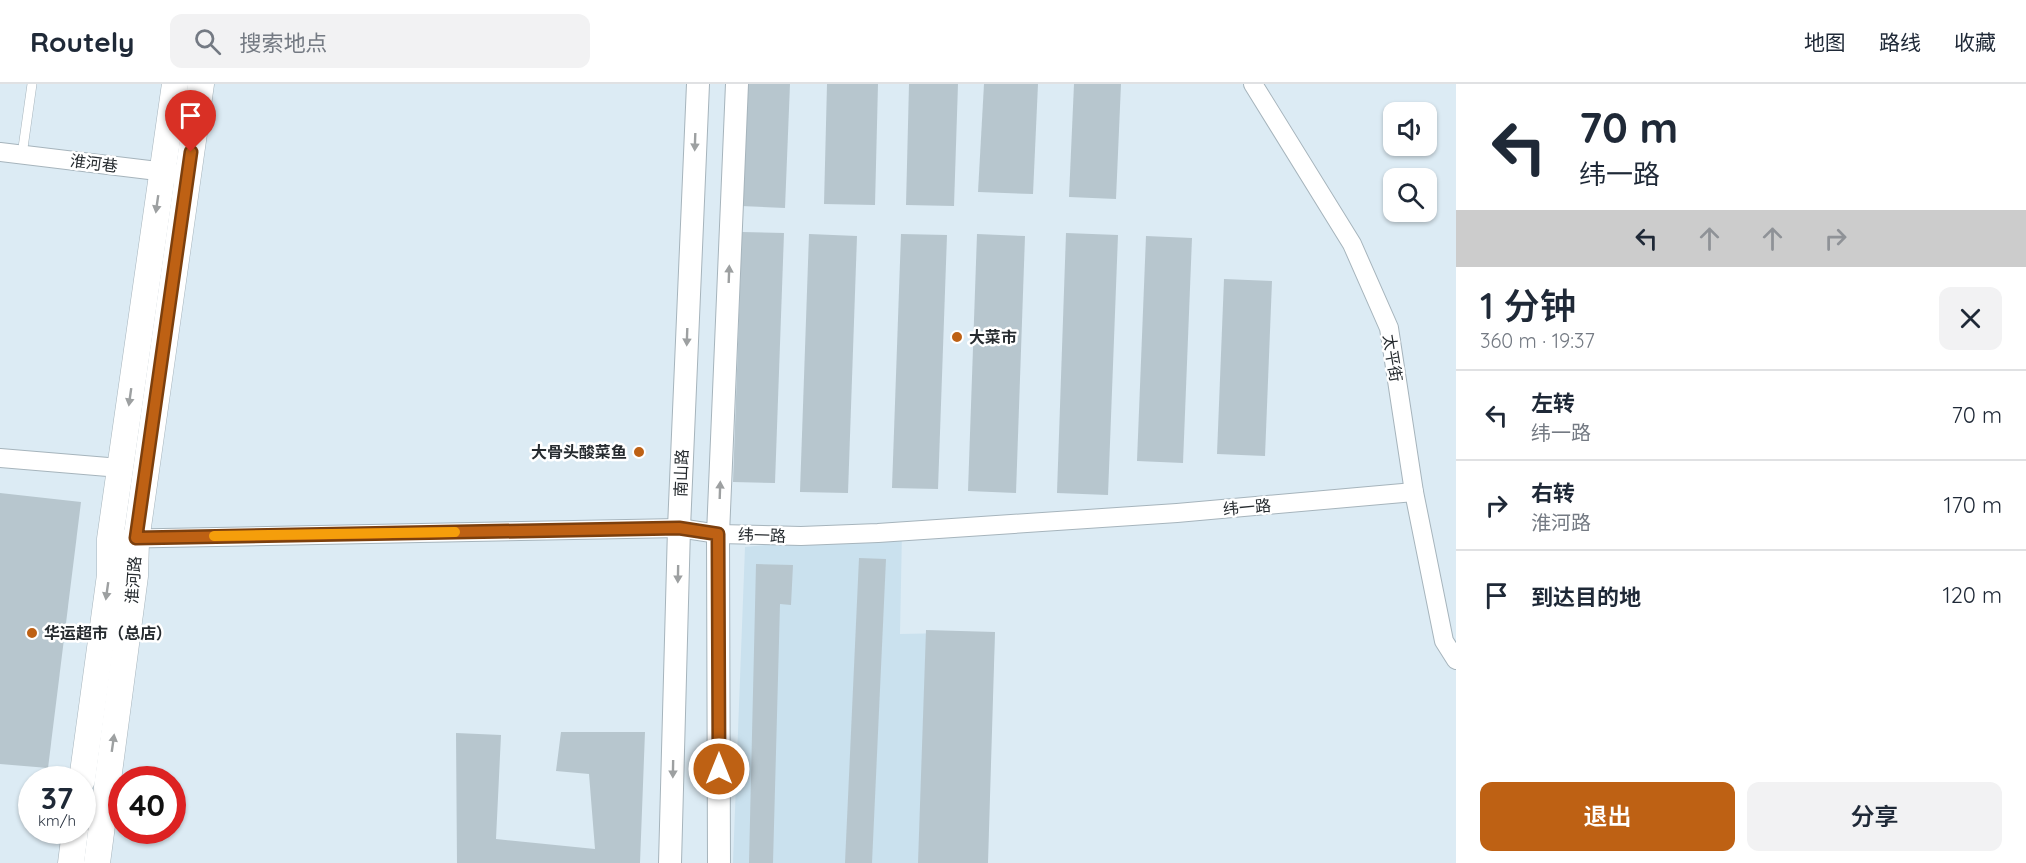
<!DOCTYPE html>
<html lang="zh">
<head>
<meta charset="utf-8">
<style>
	:root { --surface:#fff; --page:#f2f2f3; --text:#1f2937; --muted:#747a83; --line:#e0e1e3; --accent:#be6114 }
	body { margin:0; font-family:Quicksand,"Noto Sans SC",sans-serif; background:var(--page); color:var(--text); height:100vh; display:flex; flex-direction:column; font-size:22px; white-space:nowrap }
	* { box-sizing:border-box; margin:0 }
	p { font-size:20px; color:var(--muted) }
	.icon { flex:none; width:33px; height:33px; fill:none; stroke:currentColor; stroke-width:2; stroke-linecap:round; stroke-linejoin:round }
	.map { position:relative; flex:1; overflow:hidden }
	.details { display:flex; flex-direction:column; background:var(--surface); width:570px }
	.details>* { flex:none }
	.guide { background:#fff; color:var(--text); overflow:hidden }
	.controls { position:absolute; left:1383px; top:18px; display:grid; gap:12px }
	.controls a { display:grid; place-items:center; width:54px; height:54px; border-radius:12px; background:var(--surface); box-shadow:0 2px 4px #0004; font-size:30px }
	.speed { position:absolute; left:18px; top:682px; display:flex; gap:12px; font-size:30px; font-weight:700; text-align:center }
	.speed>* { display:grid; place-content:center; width:78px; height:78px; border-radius:50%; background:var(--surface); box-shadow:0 2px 4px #0004; line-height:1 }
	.speed small { font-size:15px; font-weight:400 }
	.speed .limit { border:9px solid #d22; background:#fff; color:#111 }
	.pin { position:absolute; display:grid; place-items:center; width:51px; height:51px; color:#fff; margin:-62px -26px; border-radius:50% 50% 50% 0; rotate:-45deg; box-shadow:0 0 6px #0007 }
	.pin .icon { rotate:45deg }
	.me { position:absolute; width:66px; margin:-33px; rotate:0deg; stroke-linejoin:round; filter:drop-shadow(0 0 4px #0008) }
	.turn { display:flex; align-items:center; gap:21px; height:126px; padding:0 24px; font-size:27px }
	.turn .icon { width:78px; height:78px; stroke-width:2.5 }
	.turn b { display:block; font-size:42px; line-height:51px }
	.lanes { display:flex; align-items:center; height:57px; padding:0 24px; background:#0003; justify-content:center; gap:30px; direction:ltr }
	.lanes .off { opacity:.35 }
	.round { display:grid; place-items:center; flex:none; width:63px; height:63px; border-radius:12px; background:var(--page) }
	.summary { display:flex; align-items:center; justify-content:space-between; height:102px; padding:0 24px }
	h1 { font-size:36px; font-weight:600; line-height:45px }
	.cta { display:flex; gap:12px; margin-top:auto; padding:12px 24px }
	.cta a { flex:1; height:69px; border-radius:12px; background:var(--accent); color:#fff; font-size:24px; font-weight:600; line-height:69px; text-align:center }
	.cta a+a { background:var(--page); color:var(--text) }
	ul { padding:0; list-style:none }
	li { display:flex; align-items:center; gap:18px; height:90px; padding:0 24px; border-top:2px solid var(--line) }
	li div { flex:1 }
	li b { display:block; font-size:22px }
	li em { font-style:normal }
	header { display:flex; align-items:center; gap:36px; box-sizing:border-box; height:84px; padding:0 30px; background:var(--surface); border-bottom:2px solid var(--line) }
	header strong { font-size:28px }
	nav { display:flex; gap:33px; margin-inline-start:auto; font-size:21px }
	.search { width:420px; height:54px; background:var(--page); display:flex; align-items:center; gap:15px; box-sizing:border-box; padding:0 21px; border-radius:12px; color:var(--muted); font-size:22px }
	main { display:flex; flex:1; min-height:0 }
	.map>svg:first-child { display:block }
	.built { fill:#cae1ee }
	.building { fill:#b7c6ce }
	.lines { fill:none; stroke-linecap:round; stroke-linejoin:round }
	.service-casing { stroke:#a6b4bc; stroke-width:10 }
	.minor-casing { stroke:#a6b4bc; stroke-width:20 }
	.tertiary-casing { stroke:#a6b4bc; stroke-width:24 }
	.secondary-casing { stroke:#a6b4bc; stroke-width:27 }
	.service { stroke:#fff; stroke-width:9 }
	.minor { stroke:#fff; stroke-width:18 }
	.tertiary { stroke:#fff; stroke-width:22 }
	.secondary { stroke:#fff; stroke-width:26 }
	.oneway { fill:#9da0a1 }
	.route-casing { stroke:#7c3f0d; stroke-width:15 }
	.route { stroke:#be6114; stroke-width:10 }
	.slow { stroke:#f59e0b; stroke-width:10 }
	.poi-dot { fill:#be6114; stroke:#fff; stroke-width:2 }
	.labels { text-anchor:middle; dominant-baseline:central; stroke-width:5; stroke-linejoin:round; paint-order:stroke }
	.street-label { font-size:16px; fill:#262b2f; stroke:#fff }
	.poi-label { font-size:16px; font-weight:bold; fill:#262b2f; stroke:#fff; text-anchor:start }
</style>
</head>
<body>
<header>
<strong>Routely</strong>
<div class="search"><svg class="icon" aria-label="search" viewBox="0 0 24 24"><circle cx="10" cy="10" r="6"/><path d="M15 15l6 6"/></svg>搜索地点</div>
<nav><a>地图</a><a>路线</a><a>收藏</a></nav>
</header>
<main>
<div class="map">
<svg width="1456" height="779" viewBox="0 0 1456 779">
	<rect width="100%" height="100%" fill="#dcebf4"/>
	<polygon class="built" points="902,447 900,550 995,548 985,779 733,779 745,463"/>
	<g class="building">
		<polygon points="745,0 790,0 785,124 741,122"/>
		<polygon points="827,0 878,0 875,121 824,120"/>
		<polygon points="909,0 958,0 954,122 906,121"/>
		<polygon points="984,0 1038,0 1033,110 978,108"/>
		<polygon points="1074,0 1121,0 1116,115 1069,113"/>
		<polygon points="742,148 784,149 775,399 733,398"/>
		<polygon points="1066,149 1118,151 1108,411 1057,409"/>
		<polygon points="809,150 857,152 848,409 800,408"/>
		<polygon points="901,150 947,151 938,405 892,404"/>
		<polygon points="977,150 1025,152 1016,409 968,407"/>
		<polygon points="1146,152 1192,154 1183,379 1137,377"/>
		<polygon points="1224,195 1272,197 1265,372 1217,370"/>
		<polygon points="0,409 81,418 48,684 0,680"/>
		<polygon points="859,474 886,475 872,779 845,779"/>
		<polygon points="756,480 793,481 791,521 780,520 773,779 749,779"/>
		<polygon points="926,546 995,548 988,779 918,779"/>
		<polygon points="561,648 645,648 640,779 457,779 456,649 501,651 496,755 595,765 589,690 556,687"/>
	</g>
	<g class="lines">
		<g class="service-casing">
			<polyline id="service" points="22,71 32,0"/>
		</g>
		<g class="minor-casing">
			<g id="minor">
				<polyline points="1253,0 1352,160 1389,244 1414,408 1444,557 1456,576"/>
				<polyline points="0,68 174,89"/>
				<polyline points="0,374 120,384"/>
				<polyline points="110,455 679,444 718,450 801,452 878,449 1177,429 1414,408"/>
			</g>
		</g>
		<g class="tertiary-casing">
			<g id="tertiary">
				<polyline points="670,779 679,444 698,0"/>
				<polyline points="719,779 718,450 737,0"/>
			</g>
		</g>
		<g class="secondary-casing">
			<g id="secondary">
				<polyline points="82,696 110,491 110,455 175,0"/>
				<polyline points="71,779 75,747"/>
				<polyline points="97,779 135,492 136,457 201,0"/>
			</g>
		</g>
		<use href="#service" class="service"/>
		<use href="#minor" class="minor"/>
		<use href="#tertiary" class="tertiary"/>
		<use href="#secondary" class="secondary"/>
	</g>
	<defs><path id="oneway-solid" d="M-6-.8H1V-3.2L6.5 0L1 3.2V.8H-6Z" transform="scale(1.5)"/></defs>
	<g class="oneway">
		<use href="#oneway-solid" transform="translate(695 58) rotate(92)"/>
		<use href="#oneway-solid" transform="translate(157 120) rotate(98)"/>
		<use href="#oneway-solid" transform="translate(729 190) rotate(-88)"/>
		<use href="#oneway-solid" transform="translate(687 253) rotate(92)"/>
		<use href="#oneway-solid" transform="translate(130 313) rotate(98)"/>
		<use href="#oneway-solid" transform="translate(720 406) rotate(-88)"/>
		<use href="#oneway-solid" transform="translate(678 490) rotate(91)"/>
		<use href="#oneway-solid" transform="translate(107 507) rotate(98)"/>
		<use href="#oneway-solid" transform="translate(113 659) rotate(-82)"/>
		<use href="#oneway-solid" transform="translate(673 685) rotate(91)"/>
	</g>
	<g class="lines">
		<g class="route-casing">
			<polyline id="route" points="191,68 136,454 679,444 718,450 719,685"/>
		</g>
		<use href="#route" class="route"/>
		<polyline class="slow" points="214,452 455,448"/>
	</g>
	<g class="poi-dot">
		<circle cx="957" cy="253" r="6"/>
		<circle cx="639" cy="368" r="6"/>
		<circle cx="32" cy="549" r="6"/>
	</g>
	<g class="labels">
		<g class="street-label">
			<text transform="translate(94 79) rotate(7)">淮河巷</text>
			<text transform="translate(1393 274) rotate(81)">太平街</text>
			<text transform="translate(681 389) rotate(-88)">南山路</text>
			<text transform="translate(1247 423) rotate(-5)">纬一路</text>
			<text transform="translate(762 451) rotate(2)">纬一路</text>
			<text transform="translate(133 496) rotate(-86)">淮河路</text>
		</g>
		<g class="poi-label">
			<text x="969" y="253">大菜市</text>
			<text x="627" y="368" text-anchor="end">大骨头酸菜鱼</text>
			<text x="44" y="549">华运超市（总店）</text>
		</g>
	</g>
</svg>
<div class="controls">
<a><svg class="icon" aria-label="sound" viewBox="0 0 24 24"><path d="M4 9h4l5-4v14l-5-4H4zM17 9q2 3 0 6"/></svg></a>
<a><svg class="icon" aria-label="search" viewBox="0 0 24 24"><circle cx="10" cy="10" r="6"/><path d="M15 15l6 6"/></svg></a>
</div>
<div class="speed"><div>37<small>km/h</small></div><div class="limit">40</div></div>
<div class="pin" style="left:191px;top:68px;background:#d93025"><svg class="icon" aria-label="arrive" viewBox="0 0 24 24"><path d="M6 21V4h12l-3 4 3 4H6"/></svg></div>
<svg class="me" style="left:719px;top:685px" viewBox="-20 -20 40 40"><circle r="17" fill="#be6114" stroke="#fff" stroke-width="3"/><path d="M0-11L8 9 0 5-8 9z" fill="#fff"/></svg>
</div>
<section class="details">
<div class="guide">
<div class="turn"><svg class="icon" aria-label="left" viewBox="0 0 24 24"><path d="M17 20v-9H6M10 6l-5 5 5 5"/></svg><div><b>70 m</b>纬一路</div></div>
<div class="lanes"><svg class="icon" aria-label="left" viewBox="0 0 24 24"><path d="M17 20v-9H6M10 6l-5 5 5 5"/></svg><svg class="icon off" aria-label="ahead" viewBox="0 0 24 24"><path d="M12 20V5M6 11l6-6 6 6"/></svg><svg class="icon off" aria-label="ahead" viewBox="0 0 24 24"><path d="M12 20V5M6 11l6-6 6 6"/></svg><svg class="icon off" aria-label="right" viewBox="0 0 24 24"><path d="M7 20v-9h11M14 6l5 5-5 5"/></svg></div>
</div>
<div class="summary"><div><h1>1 分钟</h1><p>360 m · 19:37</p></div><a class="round"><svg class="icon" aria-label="close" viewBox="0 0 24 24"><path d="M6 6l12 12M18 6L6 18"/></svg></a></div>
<ul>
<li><svg class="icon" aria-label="left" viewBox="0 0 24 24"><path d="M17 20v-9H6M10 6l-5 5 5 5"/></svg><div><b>左转</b><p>纬一路</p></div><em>70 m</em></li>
<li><svg class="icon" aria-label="right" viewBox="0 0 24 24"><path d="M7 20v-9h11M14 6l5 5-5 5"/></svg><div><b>右转</b><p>淮河路</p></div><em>170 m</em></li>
<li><svg class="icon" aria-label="arrive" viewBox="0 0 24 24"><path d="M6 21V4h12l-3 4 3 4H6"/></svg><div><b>到达目的地</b></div><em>120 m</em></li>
</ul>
<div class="cta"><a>退出</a><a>分享</a></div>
</section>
</main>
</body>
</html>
